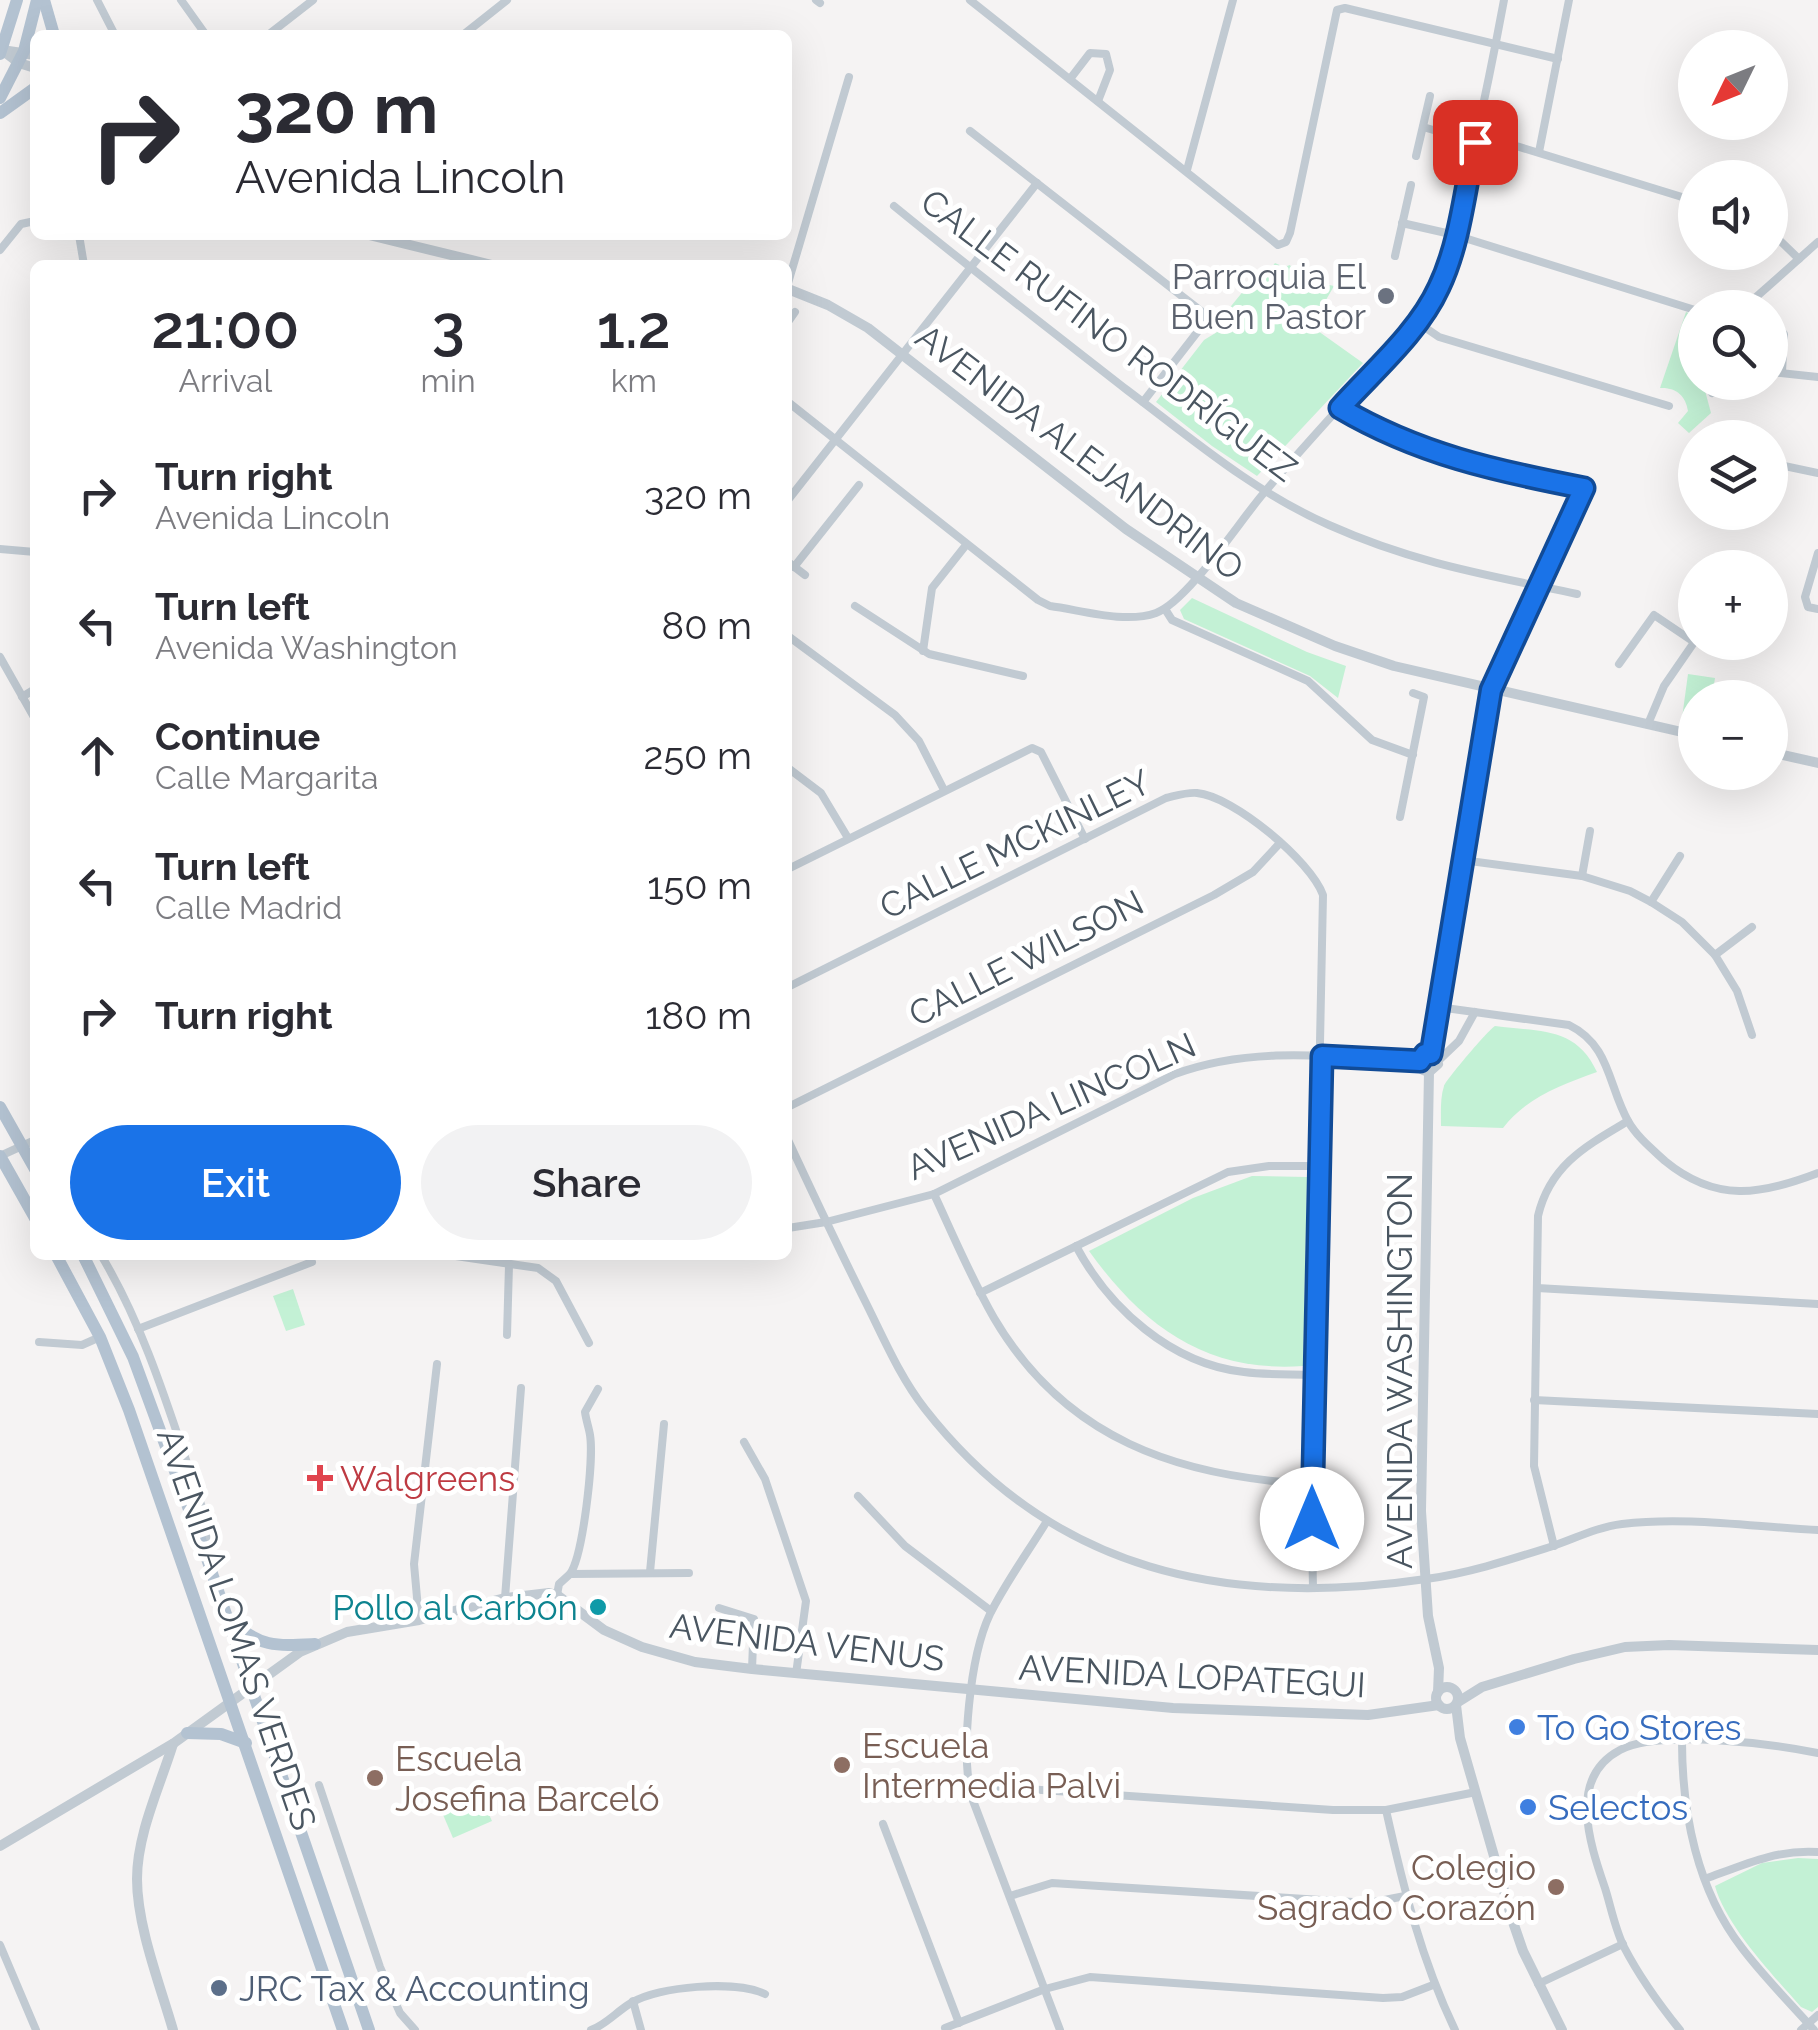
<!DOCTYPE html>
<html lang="en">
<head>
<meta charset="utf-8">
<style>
	:root { --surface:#fff; --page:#f2f2f3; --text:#2b2b33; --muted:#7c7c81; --accent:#1a73e8 }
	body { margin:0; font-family:Raleway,sans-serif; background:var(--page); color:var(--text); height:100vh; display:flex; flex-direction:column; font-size:38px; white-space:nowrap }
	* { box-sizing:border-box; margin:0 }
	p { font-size:32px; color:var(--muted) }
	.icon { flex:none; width:55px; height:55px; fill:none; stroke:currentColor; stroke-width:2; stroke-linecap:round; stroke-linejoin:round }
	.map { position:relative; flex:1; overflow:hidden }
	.side { position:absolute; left:30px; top:260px; width:762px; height:1000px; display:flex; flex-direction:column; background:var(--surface); border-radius:15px; box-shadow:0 10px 40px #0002 }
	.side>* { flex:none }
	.banner { position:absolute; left:30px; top:30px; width:762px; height:210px; border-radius:15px; box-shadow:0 10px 40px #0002; background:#fff; color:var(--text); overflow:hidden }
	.needle { width:65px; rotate:227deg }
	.tools { position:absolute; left:1678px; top:30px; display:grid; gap:20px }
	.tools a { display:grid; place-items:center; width:110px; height:110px; border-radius:50%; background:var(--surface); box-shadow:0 10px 40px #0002; font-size:50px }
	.pin { position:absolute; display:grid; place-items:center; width:85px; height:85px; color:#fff; margin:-42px; border-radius:20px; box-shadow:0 5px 15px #0006 }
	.me { position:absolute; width:110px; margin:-55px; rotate:0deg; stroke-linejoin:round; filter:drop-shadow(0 0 8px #0008) }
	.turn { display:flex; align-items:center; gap:35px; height:210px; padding:0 40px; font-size:45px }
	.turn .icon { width:130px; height:130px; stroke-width:2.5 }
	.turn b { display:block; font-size:70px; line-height:85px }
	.eta { display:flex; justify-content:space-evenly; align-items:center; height:170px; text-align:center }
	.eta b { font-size:60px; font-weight:600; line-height:70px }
	.primary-button { display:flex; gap:20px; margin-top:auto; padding:20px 40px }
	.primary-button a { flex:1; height:115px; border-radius:60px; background:var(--accent); color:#fff; font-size:40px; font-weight:600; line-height:115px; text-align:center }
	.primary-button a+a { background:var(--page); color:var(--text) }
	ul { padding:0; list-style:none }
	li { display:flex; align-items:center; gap:30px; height:130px; padding:0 40px }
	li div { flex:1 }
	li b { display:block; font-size:38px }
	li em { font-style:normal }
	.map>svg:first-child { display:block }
	.green { fill:#c3f1d5 }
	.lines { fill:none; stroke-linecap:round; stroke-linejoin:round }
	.minor { stroke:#c1cad2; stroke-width:8 }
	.tertiary { stroke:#c1cad2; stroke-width:10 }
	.primary { stroke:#b3c2d1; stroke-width:12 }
	.route-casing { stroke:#114b97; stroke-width:25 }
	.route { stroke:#1a73e8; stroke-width:18 }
	.worship-dot { fill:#6b7280; stroke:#fff; stroke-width:4 }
	.health-dot { fill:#e0444e; stroke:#fff; stroke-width:4 }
	.culture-dot { fill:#0f9aa8; stroke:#fff; stroke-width:4 }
	.shop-dot { fill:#3f7fe0; stroke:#fff; stroke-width:4 }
	.education-dot { fill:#8d6e63; stroke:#fff; stroke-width:4 }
	.service-dot { fill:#5c6f8a; stroke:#fff; stroke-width:4 }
	.labels { text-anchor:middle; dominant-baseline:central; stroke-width:10; stroke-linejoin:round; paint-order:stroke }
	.worship-label { font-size:35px; fill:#5b616d; stroke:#fff; text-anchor:end }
	.street-label { font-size:35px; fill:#4a5661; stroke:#fff }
	.health-label { font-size:35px; fill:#be3a42; stroke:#fff; text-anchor:start }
	.culture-label { font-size:35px; fill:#0d838f; stroke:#fff; text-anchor:end }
	.shop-label { font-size:35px; fill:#366cbe; stroke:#fff; text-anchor:start }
	.education-label { font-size:35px; fill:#785e54; stroke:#fff; text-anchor:start }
	.service-label { font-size:35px; fill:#4e5e75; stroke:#fff; text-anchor:start }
</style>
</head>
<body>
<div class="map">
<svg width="1818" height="2030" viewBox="0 0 1818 2030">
	<rect width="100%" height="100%" fill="#f5f3f3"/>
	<g class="green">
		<polygon points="1275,263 1284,267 1290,265 1297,278 1334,286 1311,326 1363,363 1257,476 1212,446 1156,402 1204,340 1222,329 1223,316 1249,284 1256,289"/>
		<path d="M1686,312L1695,315V382L1703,383L1711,413L1689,433L1678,423L1688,411C1686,396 1676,387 1660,388Z"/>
		<polygon points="1192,598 1307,652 1346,666 1338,698 1310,676 1184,619 1180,610"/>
		<polygon points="1688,674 1715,678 1712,697 1695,698 1695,720 1682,718"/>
		<path d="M1495,1026C1539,1032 1576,1026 1597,1072C1561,1085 1527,1097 1503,1128L1441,1126C1441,1114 1440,1098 1444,1086C1446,1080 1488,1030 1495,1026Z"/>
		<path d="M1252,1176L1307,1177L1303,1366C1206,1373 1143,1326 1089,1251L1193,1198Z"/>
		<polygon points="293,1289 305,1325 286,1331 273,1296"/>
		<polygon points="479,1793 492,1821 453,1838 441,1810"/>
		<path d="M1798,1858L1818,1859V2007L1812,2012L1801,2007C1773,1975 1726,1926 1715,1886L1762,1863Z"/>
	</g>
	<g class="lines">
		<g class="minor">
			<polyline points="97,0 115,35"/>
			<polyline points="181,0 206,35"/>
			<polyline points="816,0 820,3"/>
			<polyline points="970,0 1278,245 1286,242 1290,233 1337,10 1345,8 1558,59"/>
			<polyline points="268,35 313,0"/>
			<polyline points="463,35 507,0"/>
			<polyline points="1070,79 1090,53 1106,54 1110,70 1098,101"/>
			<polyline points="1423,127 1475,142"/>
			<polyline points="970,131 1201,311 1202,326 1143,402"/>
			<polyline points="1513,145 1695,201"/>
			<polyline points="1539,152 1569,0"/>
			<polyline points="1416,156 1430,96"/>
			<polyline points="1187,170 1233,0"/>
			<path d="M894,206C971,269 1049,329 1127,390C1192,439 1254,492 1329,525C1414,563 1487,575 1577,594"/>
			<polyline points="1402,223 1455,235 1695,310"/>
			<polyline points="1770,231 1799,259"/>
			<polyline points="79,235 84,265"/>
			<polyline points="0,250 21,224 35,221"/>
			<polyline points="1395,256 1411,185"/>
			<polyline points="788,283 849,77"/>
			<polyline points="1737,308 1755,298 1818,242"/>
			<polyline points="1770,317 1784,334 1782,372"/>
			<polyline points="788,322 795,312"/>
			<polyline points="1417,322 1439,337 1669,406"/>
			<polyline points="1770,372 1818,377"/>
			<polyline points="1712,393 1736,382"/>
			<path d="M788,402L1038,600L1050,606C1081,610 1125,624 1156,613C1188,601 1239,522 1263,494C1313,435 1366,379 1417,322C1450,273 1459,218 1471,161C1483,107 1494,54 1504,0"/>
			<path d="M1341,408C1418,454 1496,471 1584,489L1491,690"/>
			<polyline points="1770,463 1818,473"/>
			<polyline points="788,500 1037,183"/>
			<polyline points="0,549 35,552"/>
			<polyline points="1818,553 1805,597 1808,607 1818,609"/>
			<polyline points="788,562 805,575"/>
			<polyline points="794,567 859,485"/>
			<polyline points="855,606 929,654 1023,676"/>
			<polyline points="1165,609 1172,620 1308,681 1372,740 1413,755"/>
			<polyline points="788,636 895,715 919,741 944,790"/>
			<polyline points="923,651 932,588 966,545"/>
			<polyline points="0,657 35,719"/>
			<polyline points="1619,664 1654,615 1694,642"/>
			<polyline points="22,697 35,689"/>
			<polyline points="1648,724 1664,686 1695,641"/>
			<polyline points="788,768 821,793 848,838"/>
			<polyline points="1400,817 1424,697 1413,693"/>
			<polyline points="1462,860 1582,876 1630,891 1651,902 1682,922 1715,955 1737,991 1752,1035"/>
			<polyline points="788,869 1032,748 1041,752 1085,839"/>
			<polyline points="1582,876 1590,831"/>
			<polyline points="1651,902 1680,856"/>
			<polyline points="1715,955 1752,927"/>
			<path d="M788,987L1166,798C1175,796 1187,792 1197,793C1233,796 1311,861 1323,895L1311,1484L1313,1588"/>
			<path d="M1438,1007L1569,1025C1610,1045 1608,1085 1628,1121C1637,1137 1652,1149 1665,1161C1716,1203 1761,1195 1818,1173"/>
			<polyline points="1438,1061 1459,1041 1475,1012"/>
			<polyline points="788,1107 1214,895 1253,872 1279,844"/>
			<path d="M788,1140C813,1194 839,1249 866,1303C884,1339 900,1377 925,1409C1053,1573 1228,1608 1426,1579C1469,1573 1509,1560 1550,1547C1574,1539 1597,1527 1622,1524C1686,1516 1754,1527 1818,1530"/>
			<polyline points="0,1156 35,1140"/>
			<path d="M934,1194C953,1235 971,1278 994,1318C1065,1439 1178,1477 1311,1484"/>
			<path d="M788,1228L826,1222L934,1194L1175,1074C1254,1045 1337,1057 1420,1061"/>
			<path d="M1076,1246C1109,1308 1171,1364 1244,1372C1267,1375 1291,1374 1314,1375"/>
			<path d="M101,1255C148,1333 173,1424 203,1510L207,1532L205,1548"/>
			<polyline points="449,1255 538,1268 556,1281 589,1343"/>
			<polyline points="1537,1288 1818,1304"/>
			<polyline points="980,1293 1228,1172 1269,1166 1319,1166"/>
			<polyline points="138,1329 312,1262"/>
			<polyline points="507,1335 509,1265"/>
			<polyline points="39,1342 82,1345 100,1337"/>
			<polyline points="1534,1400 1818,1414"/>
			<polyline points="744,1442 765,1479 806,1601 796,1674"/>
			<polyline points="858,1496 905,1546 991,1611"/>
			<path d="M1047,1521C1028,1552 1006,1582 990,1614C970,1656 960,1754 972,1798L1060,2030"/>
			<path d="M1554,1546L1534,1466L1538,1216C1550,1165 1586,1146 1628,1121"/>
			<polyline points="650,1572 664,1424"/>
			<path d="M570,1574C583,1556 594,1459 590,1435C589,1428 586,1420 585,1412L598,1389"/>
			<polyline points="557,1595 559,1584 570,1574 689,1573"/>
			<polyline points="505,1598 521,1388"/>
			<polyline points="719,1608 754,1619 752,1669"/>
			<polyline points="419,1620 414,1564 437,1364"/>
			<path d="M1682,1741C1682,1813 1697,1890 1742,1948C1764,1977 1790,2003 1814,2030"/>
			<polyline points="319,1785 380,1967 400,2013 415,2030"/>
			<polyline points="972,1798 999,1787 1333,1810 1386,1810 1476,1792"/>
			<path d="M1386,1810C1403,1886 1421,1959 1455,2030"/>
			<polyline points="883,1824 959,2023"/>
			<path d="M1705,1879C1743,1865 1777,1849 1818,1852"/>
			<polyline points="1010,1896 1052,1883 1369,1903 1405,1896"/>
			<polyline points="0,1945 36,2030"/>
			<polyline points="1538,1984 1623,1944"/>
			<polyline points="633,2001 641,2030"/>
			<polyline points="945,2028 1045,1989 1090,1977 1383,1998 1402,1997 1433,1985"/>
			<path d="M591,2030C607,2024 616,2012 631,2003C659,1986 735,1980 765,1994"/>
			<path d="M1680,2030C1659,2004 1639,1976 1624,1947C1615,1929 1611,1907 1605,1888C1590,1844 1567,1778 1620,1750C1660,1729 1773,1744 1818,1753"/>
			<polyline points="1801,2030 1818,2015"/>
		</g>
		<g class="tertiary">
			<polyline points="2,50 19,63 35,68"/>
			<polyline points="2,50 35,55"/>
			<polyline points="369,235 492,265"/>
			<polyline points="788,289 828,305 868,328 1126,529 1236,603 1335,646 1394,666 1695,735"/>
			<polyline points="1770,752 1818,763"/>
			<polyline points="1429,1072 1423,1070 1420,1061 1422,1056 1431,1054"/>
			<circle cx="1447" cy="1698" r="11"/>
			<polyline points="1438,1692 1439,1668 1428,1616 1421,1511 1429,1072 1438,1064 1431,1054 1438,1007 1491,690"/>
			<polyline points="1458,1702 1482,1687 1574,1659 1625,1647 1669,1645 1818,1650"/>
			<polyline points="1456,1705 1460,1738 1513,1922 1523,1951 1562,2030"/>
			<polyline points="0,1846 174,1743 300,1652 347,1632 419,1620 505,1598 549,1593 557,1595 604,1630 642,1647 695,1662 752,1669 1173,1708 1368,1715 1439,1705"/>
			<path d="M173,2030C160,1985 137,1926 137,1879C137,1834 160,1786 173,1744"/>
		</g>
		<g class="primary">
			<polyline points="44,0 54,35"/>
			<polyline points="0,54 17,0"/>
			<polyline points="0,98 24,51 37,0"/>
			<polyline points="0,113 35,88"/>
			<polyline points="0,1107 35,1169"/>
			<polyline points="0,1156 35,1218"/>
			<polyline points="56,1255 100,1337 129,1410 343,2030"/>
			<polyline points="83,1255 133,1357 205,1553 369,2030"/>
			<path d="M231,1620C259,1648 278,1646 315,1644"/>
			<polyline points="187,1733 221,1734 246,1743"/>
		</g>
	</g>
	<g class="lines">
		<g class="route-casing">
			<path id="route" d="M1312,1519L1322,1056L1420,1061L1425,1054H1431L1491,690L1584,488C1496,471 1418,454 1340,408C1374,370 1418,333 1439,287C1460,243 1465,189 1475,142"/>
		</g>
		<use href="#route" class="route"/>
	</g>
	<circle class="worship-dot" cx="1386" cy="296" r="10"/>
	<path class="health-dot" d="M315 1463h10v10h10v10h-10v10h-10v-10h-10v-10h10z"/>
	<circle class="culture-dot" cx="598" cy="1607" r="10"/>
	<g class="shop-dot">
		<circle cx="1517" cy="1727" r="10"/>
		<circle cx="1528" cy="1807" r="10"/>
	</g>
	<g class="education-dot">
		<circle cx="842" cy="1765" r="10"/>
		<circle cx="375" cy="1778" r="10"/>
		<circle cx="1556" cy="1887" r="10"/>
	</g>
	<circle class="service-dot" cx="219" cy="1988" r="10"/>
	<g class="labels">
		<g class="worship-label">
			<text x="1366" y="276">Parroquia El<tspan x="1366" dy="40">Buen Pastor</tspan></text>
		</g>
		<g class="street-label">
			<text transform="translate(1109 335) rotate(37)">CALLE RUFINO RODRÍGUEZ</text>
			<text transform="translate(1080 452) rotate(37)">AVENIDA ALEJANDRINO</text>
			<text transform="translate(1015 844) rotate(-26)">CALLE MCKINLEY</text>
			<text transform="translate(1026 958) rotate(-27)">CALLE WILSON</text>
			<text transform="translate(1051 1106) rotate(-24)">AVENIDA LINCOLN</text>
			<text transform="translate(1399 1371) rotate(-90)">AVENIDA WASHINGTON</text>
			<text transform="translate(237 1629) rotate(71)">AVENIDA LOMAS VERDES</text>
			<text transform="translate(807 1642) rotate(7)">AVENIDA VENUS</text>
			<text transform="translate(1192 1676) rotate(3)">AVENIDA LOPATEGUI</text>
		</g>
		<g class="health-label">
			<text x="340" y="1478">Walgreens</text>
		</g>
		<g class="culture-label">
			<text x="578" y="1607">Pollo al Carbón</text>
		</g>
		<g class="shop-label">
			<text x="1537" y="1727">To Go Stores</text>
			<text x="1548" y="1807">Selectos</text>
		</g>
		<g class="education-label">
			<text x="862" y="1745">Escuela<tspan x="862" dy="40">Intermedia Palvi</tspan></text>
			<text x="395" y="1758">Escuela<tspan x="395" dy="40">Josefina Barceló</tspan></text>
			<text x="1536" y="1867" text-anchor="end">Colegio<tspan x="1536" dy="40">Sagrado Corazón</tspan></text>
		</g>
		<g class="service-label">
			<text x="239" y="1988">JRC Tax &amp; Accounting</text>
		</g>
	</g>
</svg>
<div class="tools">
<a><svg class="needle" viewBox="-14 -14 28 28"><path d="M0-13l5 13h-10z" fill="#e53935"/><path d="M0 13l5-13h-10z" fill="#7c7c81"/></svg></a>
<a><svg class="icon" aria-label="sound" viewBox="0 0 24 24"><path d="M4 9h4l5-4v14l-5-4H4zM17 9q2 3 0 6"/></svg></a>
<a><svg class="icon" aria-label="search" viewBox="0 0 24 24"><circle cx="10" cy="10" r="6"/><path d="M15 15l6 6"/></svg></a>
<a><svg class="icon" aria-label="layers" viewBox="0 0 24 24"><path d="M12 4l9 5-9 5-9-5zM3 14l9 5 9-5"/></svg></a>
<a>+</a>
<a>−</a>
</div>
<div class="pin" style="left:1475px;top:142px;background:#d93025"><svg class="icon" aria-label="arrive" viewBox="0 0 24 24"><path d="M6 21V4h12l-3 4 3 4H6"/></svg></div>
<svg class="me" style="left:1312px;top:1519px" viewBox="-20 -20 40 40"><circle r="19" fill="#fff"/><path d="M0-13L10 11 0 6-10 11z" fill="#1a73e8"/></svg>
<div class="banner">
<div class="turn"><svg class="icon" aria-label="right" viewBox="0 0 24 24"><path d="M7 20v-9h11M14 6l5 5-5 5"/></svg><div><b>320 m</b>Avenida Lincoln</div></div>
</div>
<section class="side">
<div class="eta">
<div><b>21:00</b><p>Arrival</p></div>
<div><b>3</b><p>min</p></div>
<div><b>1.2</b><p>km</p></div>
</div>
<ul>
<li><svg class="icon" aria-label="right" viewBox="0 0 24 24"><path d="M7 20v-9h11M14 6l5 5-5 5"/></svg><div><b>Turn right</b><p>Avenida Lincoln</p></div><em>320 m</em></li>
<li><svg class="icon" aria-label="left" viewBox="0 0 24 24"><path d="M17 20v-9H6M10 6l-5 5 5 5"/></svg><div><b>Turn left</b><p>Avenida Washington</p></div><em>80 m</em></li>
<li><svg class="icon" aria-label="ahead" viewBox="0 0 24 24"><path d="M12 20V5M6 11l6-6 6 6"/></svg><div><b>Continue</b><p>Calle Margarita</p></div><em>250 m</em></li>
<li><svg class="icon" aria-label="left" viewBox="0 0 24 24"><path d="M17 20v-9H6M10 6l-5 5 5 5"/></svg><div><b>Turn left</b><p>Calle Madrid</p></div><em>150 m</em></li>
<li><svg class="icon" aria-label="right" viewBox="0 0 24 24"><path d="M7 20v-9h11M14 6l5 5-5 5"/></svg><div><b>Turn right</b></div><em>180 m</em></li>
</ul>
<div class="primary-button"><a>Exit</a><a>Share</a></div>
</section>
</div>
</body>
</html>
